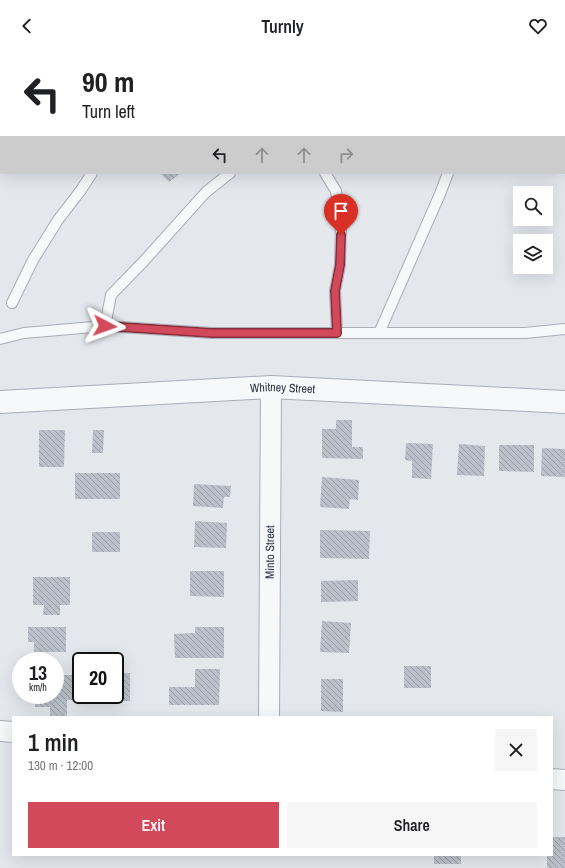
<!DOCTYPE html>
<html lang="en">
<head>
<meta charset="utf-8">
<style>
	:root { --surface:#fff; --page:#f6f6f6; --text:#202124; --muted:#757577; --accent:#d1495b }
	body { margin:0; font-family:"Archivo Narrow",sans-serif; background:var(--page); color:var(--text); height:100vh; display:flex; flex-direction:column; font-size:15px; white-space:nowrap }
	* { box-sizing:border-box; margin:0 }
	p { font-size:13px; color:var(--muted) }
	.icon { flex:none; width:22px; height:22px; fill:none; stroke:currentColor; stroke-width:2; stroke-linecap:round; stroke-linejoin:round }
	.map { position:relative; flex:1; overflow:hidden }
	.panel { position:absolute; left:12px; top:664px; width:541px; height:140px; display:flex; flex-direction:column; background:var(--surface); border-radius:0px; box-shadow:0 4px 16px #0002 }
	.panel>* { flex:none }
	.hud { position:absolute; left:0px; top:0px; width:565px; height:122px; box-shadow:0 4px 16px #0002; background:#fff; color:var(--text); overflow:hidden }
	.buttons { position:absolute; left:513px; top:134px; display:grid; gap:8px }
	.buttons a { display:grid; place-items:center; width:40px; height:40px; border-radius:0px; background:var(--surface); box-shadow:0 4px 16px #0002; font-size:20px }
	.speed { position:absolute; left:12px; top:600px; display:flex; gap:8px; font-size:20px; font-weight:700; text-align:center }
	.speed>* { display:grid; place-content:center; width:52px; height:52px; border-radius:50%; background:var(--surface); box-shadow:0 4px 16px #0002; line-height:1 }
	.speed small { font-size:10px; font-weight:400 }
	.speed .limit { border:2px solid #111; border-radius:6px; background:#fff; color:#111 }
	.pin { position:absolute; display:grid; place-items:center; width:34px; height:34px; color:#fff; margin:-41px -17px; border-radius:50% 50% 50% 0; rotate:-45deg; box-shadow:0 0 4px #0007 }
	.pin .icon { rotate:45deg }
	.me { position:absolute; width:44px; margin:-22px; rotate:94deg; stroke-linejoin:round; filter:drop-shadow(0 0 3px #0008) }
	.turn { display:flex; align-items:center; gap:14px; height:84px; padding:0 16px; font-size:18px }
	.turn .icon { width:52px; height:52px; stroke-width:2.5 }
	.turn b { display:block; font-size:28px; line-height:34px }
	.lanes { display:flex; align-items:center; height:38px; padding:0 16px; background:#0003; justify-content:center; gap:20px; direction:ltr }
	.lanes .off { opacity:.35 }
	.round { display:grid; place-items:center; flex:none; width:42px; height:42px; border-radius:0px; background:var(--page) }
	.head { display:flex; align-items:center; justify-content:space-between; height:68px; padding:0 16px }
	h1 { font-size:24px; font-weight:600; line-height:30px }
	.action { display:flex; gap:8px; margin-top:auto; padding:8px 16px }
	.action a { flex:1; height:46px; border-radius:0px; background:var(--accent); color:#fff; font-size:16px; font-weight:600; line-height:46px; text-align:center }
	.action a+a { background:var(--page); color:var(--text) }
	header { display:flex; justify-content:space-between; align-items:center; height:52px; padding:0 16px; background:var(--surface); font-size:18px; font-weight:600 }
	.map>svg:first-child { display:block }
	.building { fill:url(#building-back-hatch) }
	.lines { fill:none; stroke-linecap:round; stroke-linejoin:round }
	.service-casing { stroke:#a9aeb7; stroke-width:12 }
	.minor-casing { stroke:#a9aeb7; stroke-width:22 }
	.tertiary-casing { stroke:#a9aeb7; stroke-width:24 }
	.service { stroke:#f7f8fa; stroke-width:10 }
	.minor { stroke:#f7f8fa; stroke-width:20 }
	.tertiary { stroke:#f7f8fa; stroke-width:22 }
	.route-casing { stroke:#882f3b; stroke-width:10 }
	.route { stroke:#d1495b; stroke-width:7 }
	.labels { text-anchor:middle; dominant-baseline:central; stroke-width:3; stroke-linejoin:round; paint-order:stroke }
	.street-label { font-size:12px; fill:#2b3445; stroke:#f4f6f9 }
</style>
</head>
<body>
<header><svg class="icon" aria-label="back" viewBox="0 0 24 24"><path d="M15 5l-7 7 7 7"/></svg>Turnly<svg class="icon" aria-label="heart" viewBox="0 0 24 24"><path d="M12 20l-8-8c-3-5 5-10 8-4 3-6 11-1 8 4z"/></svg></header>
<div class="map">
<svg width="565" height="816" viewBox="0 0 565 816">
	<defs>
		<pattern id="building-back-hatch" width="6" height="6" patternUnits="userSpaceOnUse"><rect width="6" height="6" fill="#bbc0ca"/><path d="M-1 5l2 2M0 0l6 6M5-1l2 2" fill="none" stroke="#989da6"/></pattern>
	</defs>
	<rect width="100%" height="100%" fill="#e4e7ec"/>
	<g class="building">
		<polygon points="160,121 181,121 169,130"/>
		<polygon points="336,368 352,368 352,395 363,395 363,407 322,406 322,377 336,377"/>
		<polygon points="39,378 65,378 64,415 39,415"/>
		<polygon points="93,378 104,378 103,401 92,401"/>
		<polygon points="406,391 433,392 431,427 412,426 412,409 405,408"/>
		<polygon points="459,392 485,394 484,424 457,423"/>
		<polygon points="499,393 534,393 534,420 499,419"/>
		<polygon points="542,396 565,397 565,425 541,424"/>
		<rect x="75" y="421" width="45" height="26"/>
		<polygon points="322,425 359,428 358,448 350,447 349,457 320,455"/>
		<polygon points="194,432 231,434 230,445 224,445 223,456 193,454"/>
		<polygon points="195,469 227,471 226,496 194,495"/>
		<polygon points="320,478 370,479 369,507 320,506"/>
		<rect x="92" y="480" width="28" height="20"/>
		<polygon points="190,519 224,519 224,545 190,544"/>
		<polygon points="33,525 70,525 70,553 60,553 60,563 43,563 44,553 33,553"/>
		<polygon points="358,528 358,549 321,550 321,529"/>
		<polygon points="322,569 351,571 349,601 320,600"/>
		<polygon points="28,575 66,575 66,600 34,600 34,590 28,590"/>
		<polygon points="195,575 224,575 224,606 175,606 174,582 195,581"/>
		<rect x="404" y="614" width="27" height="22"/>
		<polygon points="195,617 220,617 219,653 169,653 169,635 195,635"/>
		<polygon points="115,621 130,621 130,649 112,649 112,643 115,643"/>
		<polygon points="55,623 75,623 75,648 67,648 67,665 50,665 50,655 35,655 35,643 55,643"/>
		<polygon points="321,627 343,627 343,660 321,659"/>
		<polygon points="552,785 565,785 565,816 547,816 547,803 552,803"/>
		<rect x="434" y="803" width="27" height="9"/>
	</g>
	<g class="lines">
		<g class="service-casing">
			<g id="service">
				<polyline points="510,0 510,1"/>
				<polyline points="98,1 98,0"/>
				<polyline points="325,121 336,139 341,168 340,213 335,239 337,281"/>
				<polyline points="12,251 33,208 58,168 81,138 92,121"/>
				<polyline points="105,274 111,243 144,209 206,140 230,121"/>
				<polyline points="379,281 440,142 448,121"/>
				<polyline points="0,287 24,281 105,274 212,281 525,281 565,277"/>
			</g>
		</g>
		<g class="minor-casing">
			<g id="minor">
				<path id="s1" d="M269,665L271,335"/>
				<polyline points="0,679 13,680"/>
				<polyline points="552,727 565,728"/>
			</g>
		</g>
		<g class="tertiary-casing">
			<g id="tertiary">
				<path id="s2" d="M0,350L271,335L565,350"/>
			</g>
		</g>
		<use href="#service" class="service"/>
		<use href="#minor" class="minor"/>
		<use href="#tertiary" class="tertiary"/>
	</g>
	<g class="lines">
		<g class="route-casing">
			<polyline id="route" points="105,274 212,281 337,281 335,239 340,213 341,183"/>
		</g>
		<use href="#route" class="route"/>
	</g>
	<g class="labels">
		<g class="street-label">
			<text stroke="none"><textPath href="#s2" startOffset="283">Whitney Street</textPath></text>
			<text stroke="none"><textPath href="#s1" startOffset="165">Minto Street</textPath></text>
		</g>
	</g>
</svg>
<div class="buttons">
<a><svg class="icon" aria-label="search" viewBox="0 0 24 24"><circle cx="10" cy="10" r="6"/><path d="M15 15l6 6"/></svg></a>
<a><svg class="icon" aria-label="layers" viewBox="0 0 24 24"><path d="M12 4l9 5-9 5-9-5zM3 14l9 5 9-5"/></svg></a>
</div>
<div class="speed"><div>13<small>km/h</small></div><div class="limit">20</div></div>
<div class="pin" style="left:341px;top:183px;background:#d93025"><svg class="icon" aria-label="arrive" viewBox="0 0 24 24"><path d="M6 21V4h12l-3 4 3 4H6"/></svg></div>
<svg class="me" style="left:105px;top:274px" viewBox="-20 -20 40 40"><path d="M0-17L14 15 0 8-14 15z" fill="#d1495b" stroke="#fff" stroke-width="4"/></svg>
<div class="hud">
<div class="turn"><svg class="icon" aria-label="left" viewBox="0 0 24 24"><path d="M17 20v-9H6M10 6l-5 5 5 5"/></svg><div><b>90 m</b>Turn left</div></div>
<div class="lanes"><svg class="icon" aria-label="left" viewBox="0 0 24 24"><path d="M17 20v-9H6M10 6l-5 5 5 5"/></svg><svg class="icon off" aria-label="ahead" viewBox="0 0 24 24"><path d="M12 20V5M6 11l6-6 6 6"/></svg><svg class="icon off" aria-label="ahead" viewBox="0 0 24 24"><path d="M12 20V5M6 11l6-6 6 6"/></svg><svg class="icon off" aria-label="right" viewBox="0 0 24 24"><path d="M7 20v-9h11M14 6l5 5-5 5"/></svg></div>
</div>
<section class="panel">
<div class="head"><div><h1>1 min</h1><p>130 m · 12:00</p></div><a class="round"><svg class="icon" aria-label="close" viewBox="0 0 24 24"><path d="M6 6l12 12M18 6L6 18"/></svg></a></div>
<div class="action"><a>Exit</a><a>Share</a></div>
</section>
</div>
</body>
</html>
